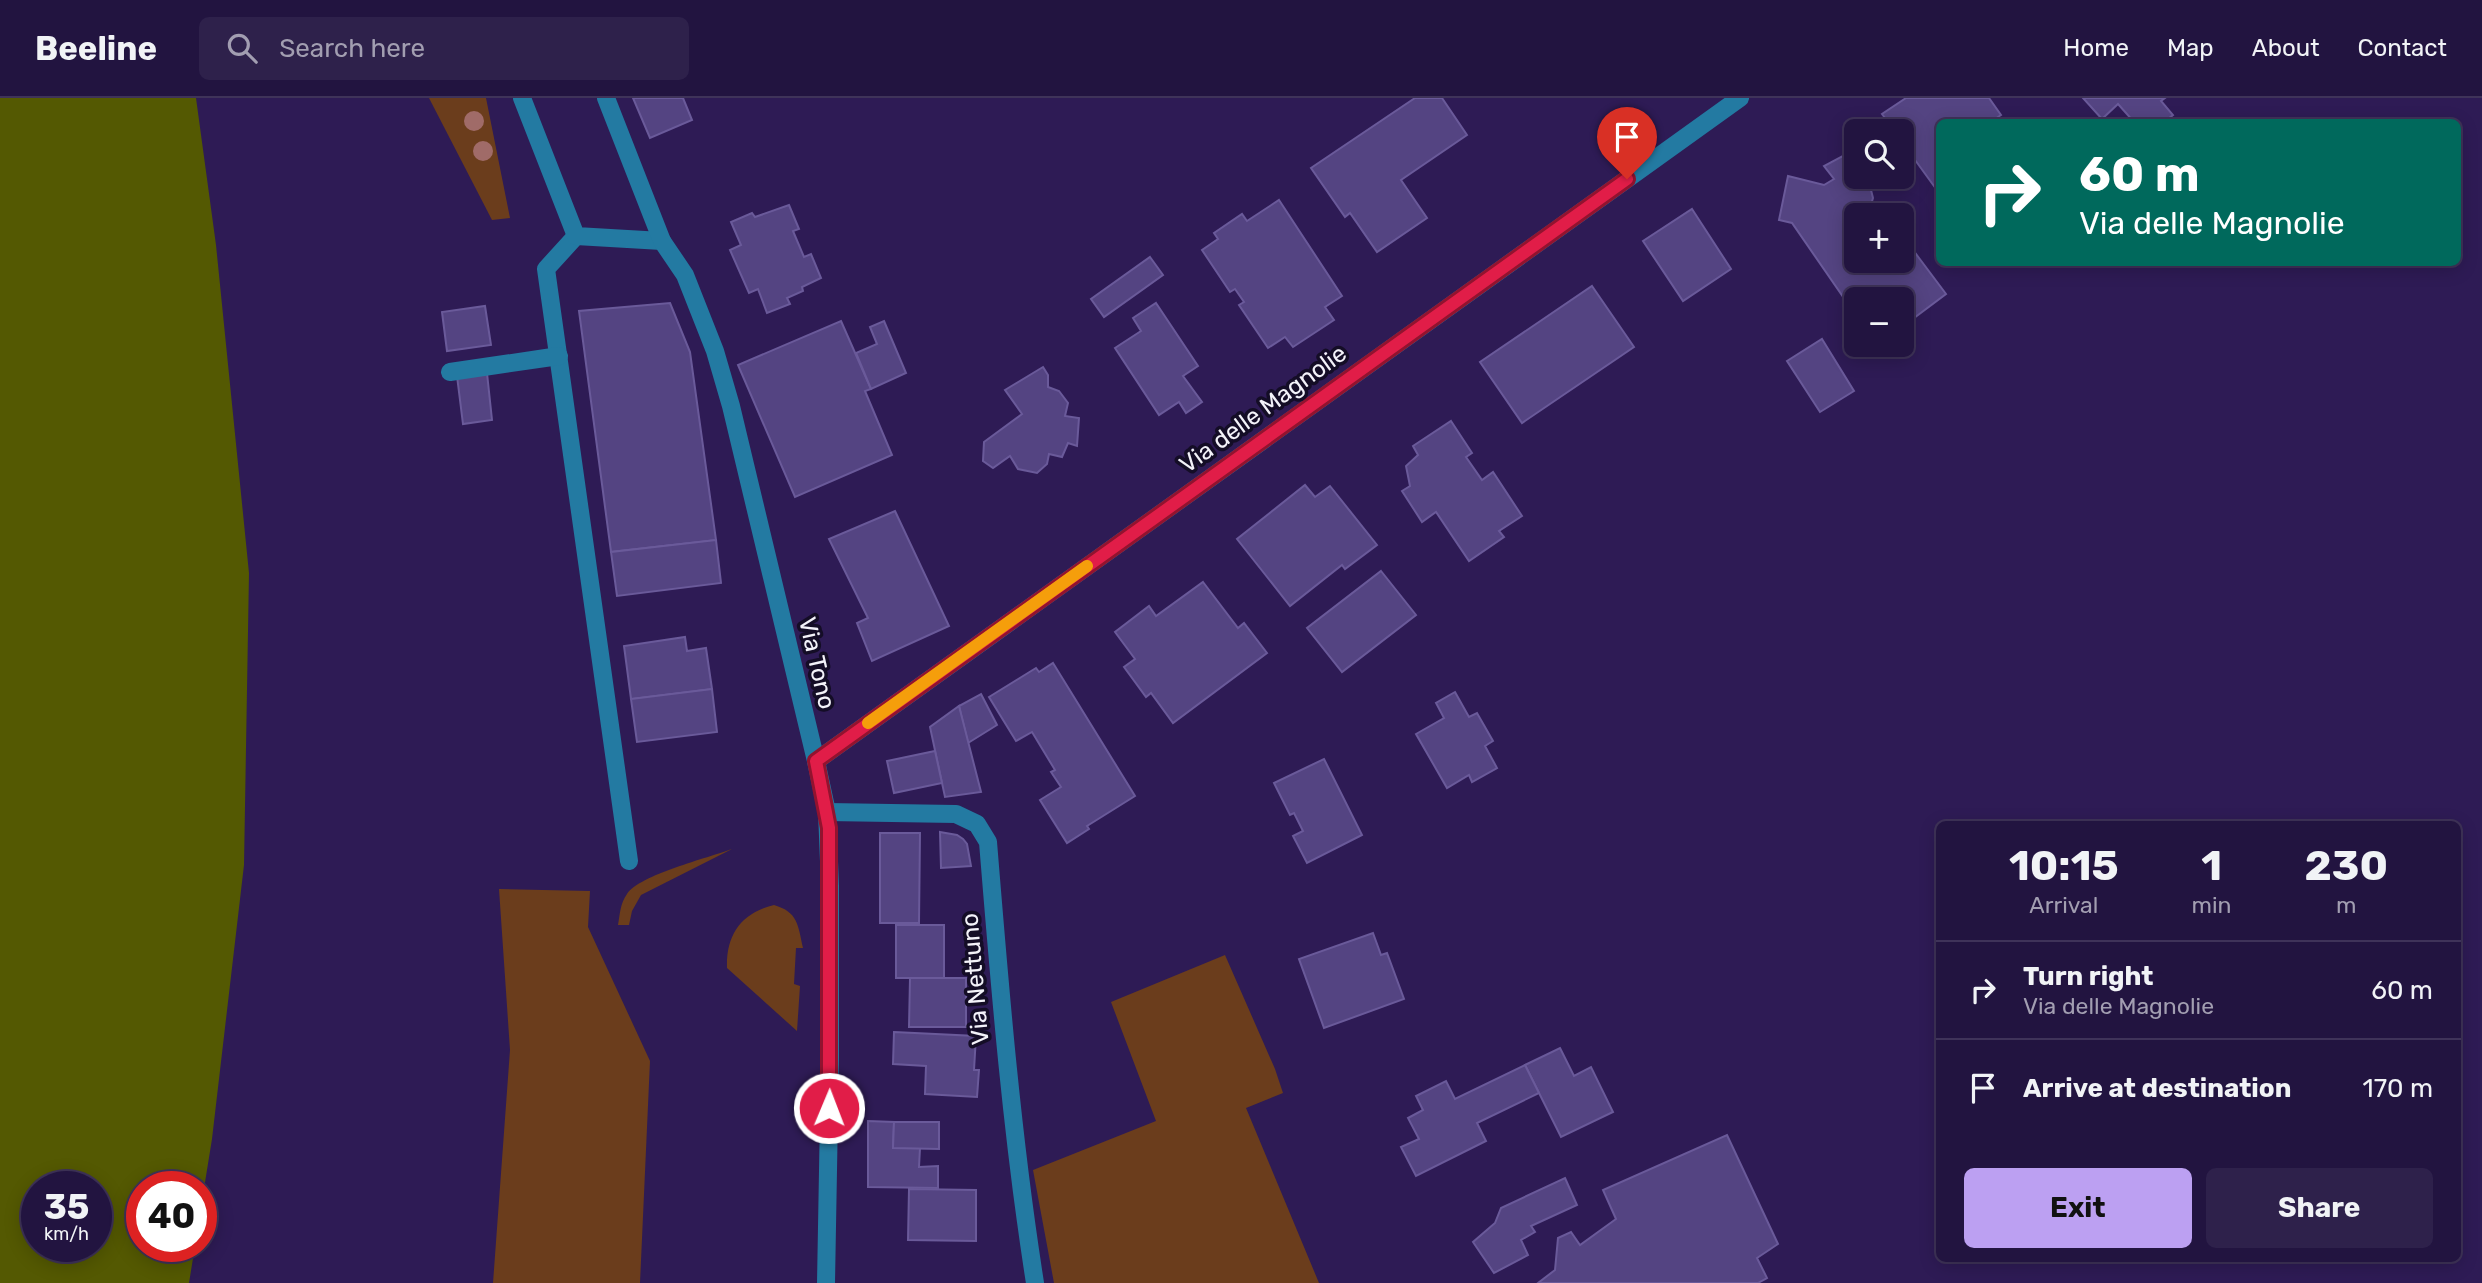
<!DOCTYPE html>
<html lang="en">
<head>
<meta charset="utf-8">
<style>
	:root { --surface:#221440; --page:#2e214b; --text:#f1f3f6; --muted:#a29eb1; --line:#3f3359; --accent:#bca0f2 }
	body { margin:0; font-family:Rubik,sans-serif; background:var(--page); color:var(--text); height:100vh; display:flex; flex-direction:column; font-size:26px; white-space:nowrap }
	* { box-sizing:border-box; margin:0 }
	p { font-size:23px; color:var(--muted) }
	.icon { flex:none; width:38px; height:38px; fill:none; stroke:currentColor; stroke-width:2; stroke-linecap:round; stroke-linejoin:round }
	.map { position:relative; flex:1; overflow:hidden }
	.panel { position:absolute; left:1936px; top:723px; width:525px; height:441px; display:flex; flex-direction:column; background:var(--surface); border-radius:10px; box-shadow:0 4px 18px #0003,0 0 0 2px var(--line) }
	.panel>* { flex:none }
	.hud { position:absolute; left:1936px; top:21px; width:525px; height:147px; border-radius:10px; box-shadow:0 4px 18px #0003,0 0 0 2px var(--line); background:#00695c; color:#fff; overflow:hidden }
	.fabs { position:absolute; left:1844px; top:21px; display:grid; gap:14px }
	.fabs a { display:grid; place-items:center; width:70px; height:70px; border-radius:10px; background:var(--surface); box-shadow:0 4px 18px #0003,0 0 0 2px var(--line); font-size:35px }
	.speed { position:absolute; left:21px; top:1073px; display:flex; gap:14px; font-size:35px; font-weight:700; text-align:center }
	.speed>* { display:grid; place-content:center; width:91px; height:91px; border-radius:50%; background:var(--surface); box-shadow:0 4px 18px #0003,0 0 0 2px var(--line); line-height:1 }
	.speed small { font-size:18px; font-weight:400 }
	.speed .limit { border:10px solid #d22; background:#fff; color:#111 }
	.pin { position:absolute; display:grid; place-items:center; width:60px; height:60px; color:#fff; margin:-72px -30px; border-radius:50% 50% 50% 0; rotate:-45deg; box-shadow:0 0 7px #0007 }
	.pin .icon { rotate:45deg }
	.me { position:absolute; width:77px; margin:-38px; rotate:1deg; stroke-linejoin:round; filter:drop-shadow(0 0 5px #0008) }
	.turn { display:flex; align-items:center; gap:24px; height:147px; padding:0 28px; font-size:32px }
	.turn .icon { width:91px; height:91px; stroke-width:2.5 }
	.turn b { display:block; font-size:49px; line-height:60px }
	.eta { display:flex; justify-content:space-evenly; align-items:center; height:119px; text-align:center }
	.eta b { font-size:42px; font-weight:700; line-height:49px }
	.button { display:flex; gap:14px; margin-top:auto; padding:14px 28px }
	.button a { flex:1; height:80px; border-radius:10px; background:var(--accent); color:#111; font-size:28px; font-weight:700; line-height:80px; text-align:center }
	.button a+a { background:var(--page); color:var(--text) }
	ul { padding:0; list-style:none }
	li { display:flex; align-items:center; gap:21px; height:98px; padding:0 28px; border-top:2px solid var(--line) }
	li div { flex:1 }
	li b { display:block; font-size:26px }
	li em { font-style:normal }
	header { display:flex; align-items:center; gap:42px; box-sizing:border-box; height:98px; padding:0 35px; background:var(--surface); border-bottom:2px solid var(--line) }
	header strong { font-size:33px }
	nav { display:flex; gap:38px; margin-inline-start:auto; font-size:24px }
	.search { width:490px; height:63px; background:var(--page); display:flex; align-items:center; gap:18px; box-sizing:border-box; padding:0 24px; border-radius:10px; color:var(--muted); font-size:26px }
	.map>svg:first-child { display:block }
	.green { fill:#6b3d1c }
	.water { fill:#545902; fill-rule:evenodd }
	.building { fill:#544482; stroke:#6a5a9a; stroke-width:2 }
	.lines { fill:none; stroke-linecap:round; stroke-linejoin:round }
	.pedestrian { stroke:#237aa2; stroke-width:18 }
	.minor { stroke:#237aa2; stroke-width:18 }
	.tertiary { stroke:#237aa2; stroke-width:18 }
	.tree { fill:#a06b68 }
	.route-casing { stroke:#92132f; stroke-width:18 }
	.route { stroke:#e11d48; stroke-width:12 }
	.slow { stroke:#f59e0b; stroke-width:12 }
	.labels { text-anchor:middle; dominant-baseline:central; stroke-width:7; stroke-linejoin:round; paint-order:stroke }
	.street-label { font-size:24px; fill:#f3f2f9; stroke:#140d26 }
</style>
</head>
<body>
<header>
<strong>Beeline</strong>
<div class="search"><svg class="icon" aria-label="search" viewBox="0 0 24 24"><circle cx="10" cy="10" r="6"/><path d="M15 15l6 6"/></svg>Search here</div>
<nav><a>Home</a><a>Map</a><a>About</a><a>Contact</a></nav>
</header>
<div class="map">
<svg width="2482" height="1185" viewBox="0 0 2482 1185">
	<rect width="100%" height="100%" fill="#2e1b55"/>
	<g class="green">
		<polygon points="429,0 486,0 510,120 492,122"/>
		<path d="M732,751L641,797L632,813L629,827H618C620,816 620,806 627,796C639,777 708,760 732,751Z"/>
		<polygon points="499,791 590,793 588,829 650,963 640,1185 493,1185 510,952"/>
		<path d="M774,807C798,814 798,827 803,850H796L794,886L800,888L797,933L727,870C726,837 741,815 774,807Z"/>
		<polygon points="1225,857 1275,971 1283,995 1246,1010 1319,1185 1054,1185 1033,1072 1156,1023 1111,904"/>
	</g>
	<path class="water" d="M0,0H196L216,147L249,475L244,767L212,1041L201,1109V1088H142V1148H195L189,1185H0ZM37,1088H96V1148H37Z"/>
	<g class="building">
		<polygon points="633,0 683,0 692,22 650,40"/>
		<polygon points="1415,0 1442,0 1467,37 1401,82 1427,120 1377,154 1350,115 1345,119 1311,70"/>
		<polygon points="1906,0 1989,0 2001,17 1995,21 1997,24 1939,24 1939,95 1902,44 1902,33 1895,33 1882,16"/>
		<polygon points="2083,0 2165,0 2161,3 2173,17 2164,24 2134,24 2118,6 2102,21"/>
		<polygon points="1852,53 1857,63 1857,79 1870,88 1873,100 1870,110 1864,117 1857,117 1857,163 1902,163 1902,145 1912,159 1916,156 1946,196 1902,229 1902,201 1857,201 1857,219 1792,125 1779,122 1788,78 1824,87 1834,81 1824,68"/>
		<polygon points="1279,102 1342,198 1325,209 1334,222 1293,249 1285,239 1268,250 1239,207 1244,204 1235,191 1230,194 1202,152 1218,141 1214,135 1242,116 1247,123"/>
		<polygon points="789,107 799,131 793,133 804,159 811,156 821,180 802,189 803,193 787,200 790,206 767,215 758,191 749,195 730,152 741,147 731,124 752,115 755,119"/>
		<polygon points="1692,111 1731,171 1683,203 1643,143"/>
		<polygon points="1150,159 1163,177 1104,219 1091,201"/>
		<polygon points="1592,188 1634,249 1522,325 1480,264"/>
		<polygon points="670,205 690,254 716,442 611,454 579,213"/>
		<polygon points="1156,205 1198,268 1183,278 1202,304 1186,315 1179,304 1159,317 1115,250 1141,233 1133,220"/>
		<polygon points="485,208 491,247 447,253 442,214"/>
		<polygon points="841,223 871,291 865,293 892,357 795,399 738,267"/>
		<polygon points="884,223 906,275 871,291 856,255 877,246 870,229"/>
		<polygon points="1822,241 1854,293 1820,314 1787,263"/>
		<polygon points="1043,269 1048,277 1048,289 1059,293 1068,305 1065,318 1079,320 1077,348 1068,345 1062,359 1049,356 1047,366 1037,375 1018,371 1010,358 993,370 983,363 984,344 1022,316 1005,292"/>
		<polygon points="487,275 492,322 463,326 457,278"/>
		<polygon points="1451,323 1472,355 1466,359 1482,382 1493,374 1522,418 1499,433 1504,439 1469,463 1436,414 1422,424 1402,393 1410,388 1406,368 1418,357 1413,348"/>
		<polygon points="1305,387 1315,399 1330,388 1377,447 1345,471 1342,467 1290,508 1237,441"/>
		<polygon points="895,413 949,528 872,563 857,525 868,520 829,441"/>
		<polygon points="716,442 721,485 617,498 611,454"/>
		<polygon points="1381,473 1416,517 1342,574 1307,530"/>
		<polygon points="1203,484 1238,530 1244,525 1267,555 1173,625 1151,595 1146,599 1124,569 1135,561 1115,534 1149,508 1156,518"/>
		<polygon points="685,539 687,553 706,550 712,591 631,601 624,548"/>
		<polygon points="1053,565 1135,698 1087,728 1089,731 1067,745 1040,702 1061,689 1051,674 1055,672 1032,634 1016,643 989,599 1036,570 1039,574"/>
		<polygon points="712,591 717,634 637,644 631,601"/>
		<polygon points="1455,594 1469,619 1477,615 1493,643 1485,648 1497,670 1472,684 1469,677 1447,690 1416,636 1444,620 1436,605"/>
		<polygon points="981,596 997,627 968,645 959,608"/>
		<polygon points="959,608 981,694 945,699 930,629"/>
		<polygon points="935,653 942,685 894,695 887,663"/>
		<polygon points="1324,661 1362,737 1307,765 1293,738 1303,733 1294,715 1290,717 1274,685"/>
		<polygon points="940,734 957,737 963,741 967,746 971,768 941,770"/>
		<polygon points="880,735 920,735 919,825 880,825"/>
		<rect x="896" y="827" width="48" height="53"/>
		<polygon points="1373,835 1381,857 1387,855 1404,901 1324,930 1299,861"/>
		<polygon points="910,880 966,880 966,929 909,929"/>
		<polygon points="894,934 976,938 974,972 979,972 977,999 925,996 926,968 893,966"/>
		<polygon points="1560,950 1574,978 1591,969 1613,1014 1561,1039 1525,967"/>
		<polygon points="1525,967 1539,995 1477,1025 1486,1043 1416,1078 1401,1049 1419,1041 1408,1020 1423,1012 1416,998 1446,983 1455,1001"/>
		<polygon points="868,1023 894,1024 893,1050 920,1050 919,1069 938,1068 938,1090 868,1089"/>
		<polygon points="894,1024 939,1024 939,1051 893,1050"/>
		<polygon points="1727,1037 1778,1146 1757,1160 1767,1180 1758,1185 1538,1185 1555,1172 1558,1140 1571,1134 1580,1147 1616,1121 1603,1092"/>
		<polygon points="1565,1080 1577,1107 1531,1128 1535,1134 1521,1142 1528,1157 1494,1175 1473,1144 1495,1125 1501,1110"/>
		<polygon points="909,1091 976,1092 976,1143 908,1142"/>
	</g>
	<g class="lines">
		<g class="pedestrian">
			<polyline points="576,138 546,171 629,763"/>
			<polyline points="450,274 559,258"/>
		</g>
		<g class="minor">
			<polyline points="522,0 576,138 662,143"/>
			<polyline points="606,0 662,143 685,177 715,253 731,308 816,663 1740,0"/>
			<path d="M827,714L956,716L977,726L988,744C1000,892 1012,1039 1035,1185"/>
		</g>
		<polyline class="tertiary" points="816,663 827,714 830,788 830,960 826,1185"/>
	</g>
	<g class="tree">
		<circle cx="474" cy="23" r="10"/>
		<circle cx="483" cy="53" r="10"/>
	</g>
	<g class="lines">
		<g class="route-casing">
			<polyline id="route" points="829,1010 829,730 816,663 1627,81"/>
		</g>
		<use href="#route" class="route"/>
		<polyline class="slow" points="868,625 1087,468"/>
	</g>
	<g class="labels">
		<g class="street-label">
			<text transform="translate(1263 311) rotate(-36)">Via delle Magnolie</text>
			<text transform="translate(817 565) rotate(77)">Via Tono</text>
			<text transform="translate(975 881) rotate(-95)">Via Nettuno</text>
		</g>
	</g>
</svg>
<div class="fabs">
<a><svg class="icon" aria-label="search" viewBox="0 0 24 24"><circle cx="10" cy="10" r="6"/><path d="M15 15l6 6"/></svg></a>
<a>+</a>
<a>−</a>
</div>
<div class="speed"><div>35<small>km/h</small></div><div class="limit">40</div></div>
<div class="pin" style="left:1627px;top:81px;background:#d93025"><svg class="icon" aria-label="arrive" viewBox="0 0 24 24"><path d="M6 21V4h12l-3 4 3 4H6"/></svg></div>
<svg class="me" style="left:829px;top:1010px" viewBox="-20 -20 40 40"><circle r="17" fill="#e11d48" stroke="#fff" stroke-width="3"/><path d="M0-11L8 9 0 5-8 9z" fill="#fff"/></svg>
<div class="hud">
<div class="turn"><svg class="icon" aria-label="right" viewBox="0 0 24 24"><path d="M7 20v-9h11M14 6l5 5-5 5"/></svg><div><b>60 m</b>Via delle Magnolie</div></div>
</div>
<section class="panel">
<div class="eta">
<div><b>10:15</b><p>Arrival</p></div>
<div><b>1</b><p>min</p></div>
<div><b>230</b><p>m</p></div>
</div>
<ul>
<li><svg class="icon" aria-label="right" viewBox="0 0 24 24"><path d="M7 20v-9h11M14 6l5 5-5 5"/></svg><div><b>Turn right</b><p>Via delle Magnolie</p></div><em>60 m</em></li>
<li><svg class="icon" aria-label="arrive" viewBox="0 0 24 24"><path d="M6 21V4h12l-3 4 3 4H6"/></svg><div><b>Arrive at destination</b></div><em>170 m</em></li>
</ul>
<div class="button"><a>Exit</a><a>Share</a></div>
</section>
</div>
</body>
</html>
